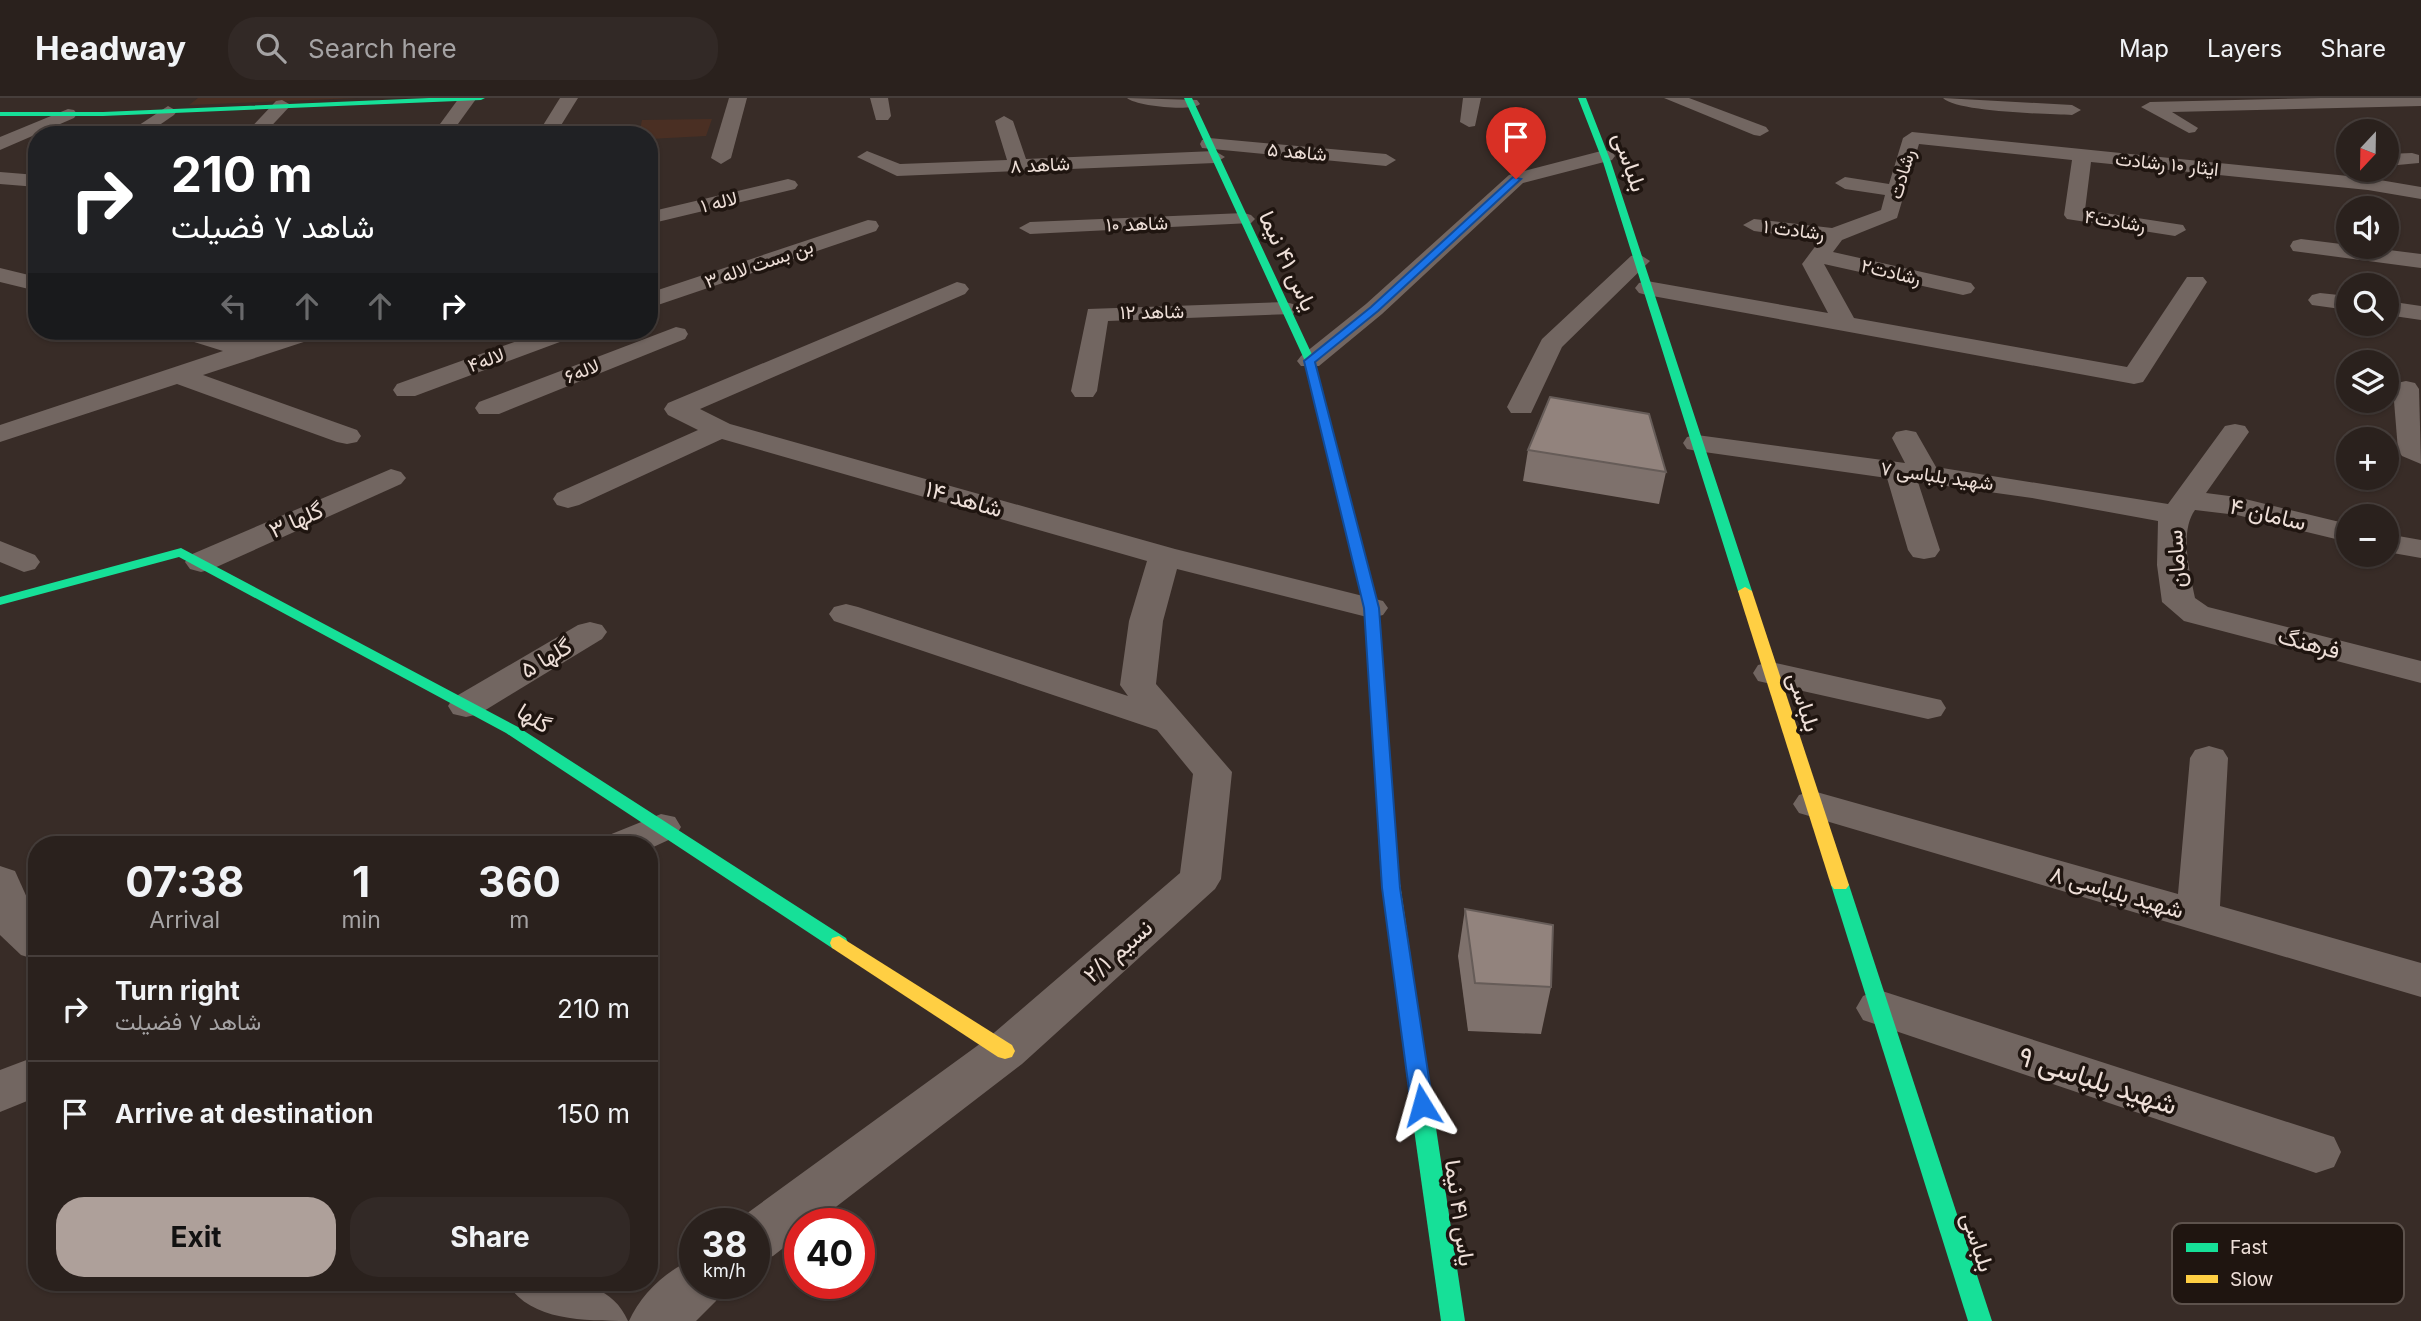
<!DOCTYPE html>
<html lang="en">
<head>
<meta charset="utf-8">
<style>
	:root { --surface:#2a211d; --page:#322926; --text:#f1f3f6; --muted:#a5a3a4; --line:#463e3b; --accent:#aea09a }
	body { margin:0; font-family:Inter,Vazirmatn,sans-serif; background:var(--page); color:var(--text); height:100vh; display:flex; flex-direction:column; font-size:26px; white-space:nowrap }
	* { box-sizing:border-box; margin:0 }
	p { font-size:23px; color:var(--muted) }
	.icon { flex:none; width:38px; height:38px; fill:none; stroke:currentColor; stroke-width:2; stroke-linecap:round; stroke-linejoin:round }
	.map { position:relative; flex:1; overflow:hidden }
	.panel { position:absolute; left:28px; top:738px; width:630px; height:455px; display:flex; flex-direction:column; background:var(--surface); border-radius:28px; box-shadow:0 2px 5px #0004,0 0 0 2px var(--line) }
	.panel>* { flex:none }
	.banner { position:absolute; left:28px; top:28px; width:630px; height:214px; border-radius:28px; box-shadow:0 2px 5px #0004,0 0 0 2px var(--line); background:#202124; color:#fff; overflow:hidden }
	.needle { width:46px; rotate:202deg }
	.controls { position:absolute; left:2336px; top:21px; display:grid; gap:14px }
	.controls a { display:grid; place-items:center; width:63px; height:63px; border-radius:50%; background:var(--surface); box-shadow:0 2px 5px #0004,0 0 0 2px var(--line); font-size:35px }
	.speed { position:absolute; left:679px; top:1110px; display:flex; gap:14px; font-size:35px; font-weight:700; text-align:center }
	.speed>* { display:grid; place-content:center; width:91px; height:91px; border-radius:50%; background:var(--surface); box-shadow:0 2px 5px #0004,0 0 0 2px var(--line); line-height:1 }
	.speed small { font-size:18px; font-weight:400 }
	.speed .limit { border:10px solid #d22; background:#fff; color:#111 }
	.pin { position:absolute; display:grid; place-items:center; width:60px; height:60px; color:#fff; margin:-72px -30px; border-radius:50% 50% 50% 0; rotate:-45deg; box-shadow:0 0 7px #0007 }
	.pin .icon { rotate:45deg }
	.me { position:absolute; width:77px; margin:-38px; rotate:352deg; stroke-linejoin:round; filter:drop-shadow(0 0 5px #0008) }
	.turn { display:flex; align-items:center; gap:24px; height:147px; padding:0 28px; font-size:32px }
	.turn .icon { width:91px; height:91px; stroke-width:2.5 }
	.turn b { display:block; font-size:49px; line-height:60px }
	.lanes { display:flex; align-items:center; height:66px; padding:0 28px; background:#0003; justify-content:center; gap:35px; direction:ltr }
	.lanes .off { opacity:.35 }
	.eta { display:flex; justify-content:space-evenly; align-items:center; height:119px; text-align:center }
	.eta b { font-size:42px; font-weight:700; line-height:49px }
	.button { display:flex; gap:14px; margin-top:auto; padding:14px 28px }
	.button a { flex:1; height:80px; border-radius:28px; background:var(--accent); color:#111; font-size:28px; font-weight:700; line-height:80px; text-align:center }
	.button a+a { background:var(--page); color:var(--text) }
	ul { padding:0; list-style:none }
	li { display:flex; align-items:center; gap:21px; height:105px; padding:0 28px; border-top:2px solid var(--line) }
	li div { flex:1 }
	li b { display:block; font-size:26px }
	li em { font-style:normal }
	header { display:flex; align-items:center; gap:42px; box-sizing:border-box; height:98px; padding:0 35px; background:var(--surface); border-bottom:2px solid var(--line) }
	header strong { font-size:33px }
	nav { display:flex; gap:38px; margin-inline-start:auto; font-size:24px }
	.search { width:490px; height:63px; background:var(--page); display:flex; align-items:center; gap:18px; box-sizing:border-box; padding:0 24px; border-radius:28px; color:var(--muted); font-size:26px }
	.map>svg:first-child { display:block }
	.built { fill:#4a2f23 }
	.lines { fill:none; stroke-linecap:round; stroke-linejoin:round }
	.street { fill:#726661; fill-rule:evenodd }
	.fast { fill:#16e098; fill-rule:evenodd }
	.slow { fill:#ffcf43; fill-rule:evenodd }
	.wall { fill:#7e716c }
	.building { fill:#92837d; stroke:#665c58; stroke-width:2 }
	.route { fill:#1a73e8; stroke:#114b97; stroke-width:2 }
	.labels { text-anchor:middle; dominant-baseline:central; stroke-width:7; stroke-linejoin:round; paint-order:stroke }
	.far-street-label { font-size:19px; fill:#eedfd8; stroke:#1f1510 }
	.street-label { font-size:23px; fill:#eedfd8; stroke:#1f1510 }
	.near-street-label { font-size:28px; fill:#eedfd8; stroke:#1f1510 }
	.key { fill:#1f1510; stroke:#5d524c; stroke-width:2 }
	.key-label { font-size:19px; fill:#eedfd8 }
</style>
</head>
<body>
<header>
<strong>Headway</strong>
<div class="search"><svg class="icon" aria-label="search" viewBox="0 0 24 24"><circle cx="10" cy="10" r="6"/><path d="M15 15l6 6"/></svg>Search here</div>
<nav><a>Map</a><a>Layers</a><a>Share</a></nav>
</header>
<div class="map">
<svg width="2421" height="1223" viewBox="0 0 2421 1223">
	<rect width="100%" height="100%" fill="#382c27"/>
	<g class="built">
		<polygon points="198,0 358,0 189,7"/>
		<polygon points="712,21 706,38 649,41 649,37 639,37 642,22"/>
	</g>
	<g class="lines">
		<g class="street">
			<polygon points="459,0 476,1 450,37 432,37"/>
			<polygon points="560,0 578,0 555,37 537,37"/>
			<polygon points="729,0 747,0 731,60 721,66 711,60"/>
			<polygon points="870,0 888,0 891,18 888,22 876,22"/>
			<path d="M1127,0L1197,2L1200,6C1192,14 1136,8 1127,0Z"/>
			<polygon points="1463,0 1481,0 1475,28 1469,29 1460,24"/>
			<polygon points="1664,0 1689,0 1766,29 1769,33 1760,38 1754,37"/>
			<path d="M1943,0L2072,7L2081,12L2072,17C2049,16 1956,14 1943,0Z"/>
			<polygon points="2322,0 2421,0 2421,8 2172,14 2198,30 2195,34 2189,35 2141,9 2150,4"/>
			<polygon points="282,2 291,7 263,37 244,37 276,3"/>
			<polygon points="168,8 177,13 174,17 145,37 124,37"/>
			<polygon points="68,11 74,12 77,16 74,20 0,52 0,39"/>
			<polygon points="1004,18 1013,23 1026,61 1215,53 1225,59 1215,65 897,78 857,59 867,53 900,66 1007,62 995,23"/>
			<polygon points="1912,34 2368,80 2421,89 2421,101 2368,92 2091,64 2085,112 2183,127 2186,132 2175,138 2067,121 2064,117 2072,62 1919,46 1897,120 1842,142 1833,154 1971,185 1975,190 1971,195 1963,197 1824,166 1854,220 2127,269 2187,179 2203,179 2207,184 2147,278 2143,284 2134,286 1647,197 1639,195 1635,190 1639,185 1647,183 1828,215 1802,166 1820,142 1754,133 1743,127 1754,121 1832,130 1881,112 1885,97 1845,91 1835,85 1845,79 1889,86 1903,40"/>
			<polygon points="1209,40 1386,56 1396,62 1386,68 1202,50 1200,46 1202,42"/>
			<polygon points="1605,52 1612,54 1615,58 1612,62 1523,85 1382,216 1319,268 1301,268 1297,263 1301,258 1366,206 1509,77"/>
			<polygon points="2412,55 2419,57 2419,65 2387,68 2387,56"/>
			<polygon points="0,74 37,77 37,89 0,86"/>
			<polygon points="788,81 795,83 798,87 795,91 649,126 649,114"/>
			<polygon points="1244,115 1251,117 1255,121 1251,125 1030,136 1019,130 1030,124"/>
			<polygon points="868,122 876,123 879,128 876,133 649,210 649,195"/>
			<polygon points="2301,141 2421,156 2421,170 2293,153 2290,148 2293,143"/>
			<polygon points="1639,156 1650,163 1562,249 1531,315 1511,315 1507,309 1542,241 1631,158"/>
			<polygon points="0,170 37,179 37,193 0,184"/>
			<polygon points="957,184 965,186 969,191 965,196 700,311 730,326 1175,451 1383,503 1388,510 1383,517 1371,520 1177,471 1163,523 1156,586 1232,674 1221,781 1215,791 1022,966 815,1125 800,1125 800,1137 773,1158 754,1165 754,1125 735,1124 988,940 1180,775 1193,676 1157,632 834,523 829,516 834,509 846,506 858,509 1128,598 1120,587 1129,523 1147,463 722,341 579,407 568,410 557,407 553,401 557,395 698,332 668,317 664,311 668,305"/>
			<polygon points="2320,195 2348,198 2348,212 2312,207 2308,202 2312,197"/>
			<polygon points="2387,203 2421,208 2421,222 2387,217"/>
			<polygon points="1285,204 1293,206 1297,211 1293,216 1108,223 1097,293 1093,299 1075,299 1071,293 1088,211"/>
			<polygon points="676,229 685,231 688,236 685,241 499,316 479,316 475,310 479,304"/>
			<polygon points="172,233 207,233 248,241 288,233 325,233 322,238 203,277 357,332 361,338 357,344 347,346 337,344 177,286 0,344 0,327 223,253 175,238"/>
			<polygon points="545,233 579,233 576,238 415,298 397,298 393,292 397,286"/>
			<polygon points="2406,283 2415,285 2419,291 2421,366 2402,358 2398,352 2393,291 2397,285"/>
			<path d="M2235,326L2245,328L2249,334L2206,395L2237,399L2348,426V444L2237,417L2195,412C2179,434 2190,475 2195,500L2208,509L2421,563V585L2184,523L2162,504L2157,467L2158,423L2032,400L1918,384L1940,452L1935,459L1924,461L1913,459L1908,452L1887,380L1697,353L1687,351L1683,345L1687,339L1697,337L1905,365L1892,340L1896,334L1906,332L1916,334L1936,369L2168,406L2225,328Z"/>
			<polygon points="391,371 401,374 406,380 401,386 212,471 201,474 190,471 185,464 190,457"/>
			<polygon points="2387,436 2421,442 2421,460 2387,454"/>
			<polygon points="0,443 35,457 40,464 35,471 24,474 0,464"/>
			<polygon points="590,524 602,527 607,534 602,541 479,616 466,619 453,616 448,608 453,600 578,527"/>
			<polygon points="1771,564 1941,602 1946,610 1941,618 1928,621 1758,583 1753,575 1758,567"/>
			<polygon points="2209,648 2223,652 2228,660 2220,808 2421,865 2421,899 1799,715 1793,706 1799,697 1813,693 2178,796 2190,660 2195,652"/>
			<polygon points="661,716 675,719 681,729 675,739 649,751 649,747 603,747 609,737"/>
			<polygon points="0,768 15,773 37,822 37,862 21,857 0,837"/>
			<polygon points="1879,892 2334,1039 2341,1054 2334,1069 2316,1075 1863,922 1856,910 1863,898"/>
			<polygon points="37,958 37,999 0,1014 0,972"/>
			<path d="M695,1161V1185H725L716,1203L696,1223H629C641,1196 667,1171 695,1161Z"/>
			<path d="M507,1185C552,1183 607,1175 628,1223C583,1223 530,1223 507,1185Z"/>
		</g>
		<g class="fast">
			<polygon points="429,0 485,0 481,2 103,18 0,18 0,14 103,14"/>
			<polygon points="1184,0 1192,0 1315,263 1378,510 1399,779 1396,783 1384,783 1381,779 1364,510 1305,263"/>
			<polygon points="1578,0 1586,0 1611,64 1752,493 1750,496 1740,496 1738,493 1603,64"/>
			<polygon points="181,450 518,629 846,840 848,845 846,850 839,852 832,850 506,635 179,459 0,507 0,499"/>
			<polygon points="1840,781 1846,783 1849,787 1992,1223 1968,1223 1831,787 1834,783"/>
			<polygon points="1422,1001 1430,1004 1433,1010 1465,1223 1441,1223 1411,1010 1414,1004"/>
		</g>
		<g class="slow">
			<polygon points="1745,489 1752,493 1849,787 1846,791 1834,791 1831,787 1738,493"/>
			<polygon points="1390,773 1396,775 1399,779 1433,1010 1430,1016 1422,1019 1414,1016 1411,1010 1381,779 1384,775"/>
			<polygon points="839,838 1012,947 1015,953 1012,959 1005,961 998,959 832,850 830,845 832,840"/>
		</g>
	</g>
	<g class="wall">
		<polygon points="1528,352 1666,374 1659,406 1523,383"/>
		<polygon points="1465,811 1551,889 1541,936 1468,933 1458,858"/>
	</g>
	<g class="building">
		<polygon points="1550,299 1649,316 1666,374 1528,352"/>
		<polygon points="1465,811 1553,827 1551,889 1475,885"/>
	</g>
	<polygon class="route" points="1513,79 1521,81 1378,213 1315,264 1379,510 1400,790 1433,1007 1429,1013 1422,1015 1414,1013 1411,1007 1382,790 1364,510 1304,263 1371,209"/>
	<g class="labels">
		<g class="far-street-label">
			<text transform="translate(1297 54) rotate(5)">شاهد ۵</text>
			<text transform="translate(2167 66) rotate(6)">ایثار ۱۰ رشادت</text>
			<text transform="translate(1040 67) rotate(-3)">شاهد ۸</text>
			<text transform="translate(1902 76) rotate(-74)">رشادت</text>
			<text transform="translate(719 104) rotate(-14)">لاله ۱</text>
			<text transform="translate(2115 123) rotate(9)">رشادت۴</text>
			<text transform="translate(1137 126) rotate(-2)">شاهد ۱۰</text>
			<text transform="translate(1794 132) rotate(7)">رشادت ۱</text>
			<text transform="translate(759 166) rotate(-19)">بن بست لاله ۳</text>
			<text transform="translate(1891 174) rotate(13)">رشادت۲</text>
			<text transform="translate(1152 214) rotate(-1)">شاهد ۱۲</text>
			<text transform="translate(486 262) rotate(-20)">لاله۴</text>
			<text transform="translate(582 273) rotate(-22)">لاله۶</text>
			<text transform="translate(1937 378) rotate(8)">شهید بلباسی ۷</text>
		</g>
		<g class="street-label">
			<text transform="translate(1630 64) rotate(71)">بلباسی</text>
			<text transform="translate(1288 163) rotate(65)">یاس ۴۱ نیما</text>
			<text transform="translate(964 401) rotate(16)">شاهد ۱۴</text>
			<text transform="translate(2268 416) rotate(13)">سامان ۴</text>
			<text transform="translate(296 422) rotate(-24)">گلها ۳</text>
			<text transform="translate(2176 461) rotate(-94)">سامان</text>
			<text transform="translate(2309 545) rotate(15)">فرهنگ</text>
			<text transform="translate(546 560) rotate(-31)">گلها ۵</text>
			<text transform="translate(1804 604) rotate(72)">بلباسی</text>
			<text transform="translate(534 620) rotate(32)">گلها</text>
			<text transform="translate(2117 794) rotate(16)">شهید بلباسی ۸</text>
			<text transform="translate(1118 853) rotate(-41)">نسیم ۲/۱</text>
			<text transform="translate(1460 1115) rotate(82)">یاس ۴۱ نیما</text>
			<text transform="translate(1978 1144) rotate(72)">بلباسی</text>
		</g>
		<g class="near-street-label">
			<text transform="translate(2098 982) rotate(18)">شهید بلباسی ۹</text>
		</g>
	</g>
	<rect x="2172" y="1125" width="232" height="81" rx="10" class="key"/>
	<rect x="2186" y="1145" width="32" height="9" fill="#16e098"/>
	<rect x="2186" y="1177" width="32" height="8" fill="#ffcf43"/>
	<g class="key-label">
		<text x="2230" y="1156">Fast</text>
		<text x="2230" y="1188">Slow</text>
	</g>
</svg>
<div class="controls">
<a><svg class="needle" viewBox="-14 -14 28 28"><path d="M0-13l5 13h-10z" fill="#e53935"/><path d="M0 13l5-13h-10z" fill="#a5a3a4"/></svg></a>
<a><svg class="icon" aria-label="sound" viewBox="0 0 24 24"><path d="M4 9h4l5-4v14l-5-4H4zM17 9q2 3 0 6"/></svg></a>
<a><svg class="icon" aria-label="search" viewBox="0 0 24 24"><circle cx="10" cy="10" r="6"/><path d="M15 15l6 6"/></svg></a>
<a><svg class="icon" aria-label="layers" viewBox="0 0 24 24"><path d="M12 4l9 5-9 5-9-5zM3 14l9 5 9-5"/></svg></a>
<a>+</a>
<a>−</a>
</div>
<div class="speed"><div>38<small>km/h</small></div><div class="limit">40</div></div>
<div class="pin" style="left:1516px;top:81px;background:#d93025"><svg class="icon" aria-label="arrive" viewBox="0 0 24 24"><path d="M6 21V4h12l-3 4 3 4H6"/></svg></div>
<svg class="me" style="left:1422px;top:1007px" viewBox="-20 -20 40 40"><path d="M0-17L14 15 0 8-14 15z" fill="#1a73e8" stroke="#fff" stroke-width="4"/></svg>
<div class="banner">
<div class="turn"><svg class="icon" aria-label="right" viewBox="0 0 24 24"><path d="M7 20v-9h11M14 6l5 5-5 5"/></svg><div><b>210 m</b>شاهد ۷ فضیلت</div></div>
<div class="lanes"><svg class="icon off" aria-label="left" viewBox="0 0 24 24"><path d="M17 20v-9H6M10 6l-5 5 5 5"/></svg><svg class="icon off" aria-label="ahead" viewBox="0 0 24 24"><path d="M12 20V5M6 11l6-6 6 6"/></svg><svg class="icon off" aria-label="ahead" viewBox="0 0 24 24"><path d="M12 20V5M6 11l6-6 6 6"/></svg><svg class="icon" aria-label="right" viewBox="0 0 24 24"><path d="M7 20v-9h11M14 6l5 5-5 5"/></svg></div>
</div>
<section class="panel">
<div class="eta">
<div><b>07:38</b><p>Arrival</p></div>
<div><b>1</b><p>min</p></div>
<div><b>360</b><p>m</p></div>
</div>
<ul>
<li><svg class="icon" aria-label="right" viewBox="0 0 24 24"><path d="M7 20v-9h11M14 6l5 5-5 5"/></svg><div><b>Turn right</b><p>شاهد ۷ فضیلت</p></div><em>210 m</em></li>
<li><svg class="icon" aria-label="arrive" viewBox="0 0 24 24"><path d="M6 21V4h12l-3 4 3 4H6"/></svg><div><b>Arrive at destination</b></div><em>150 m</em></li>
</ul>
<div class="button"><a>Exit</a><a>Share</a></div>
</section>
</div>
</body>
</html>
